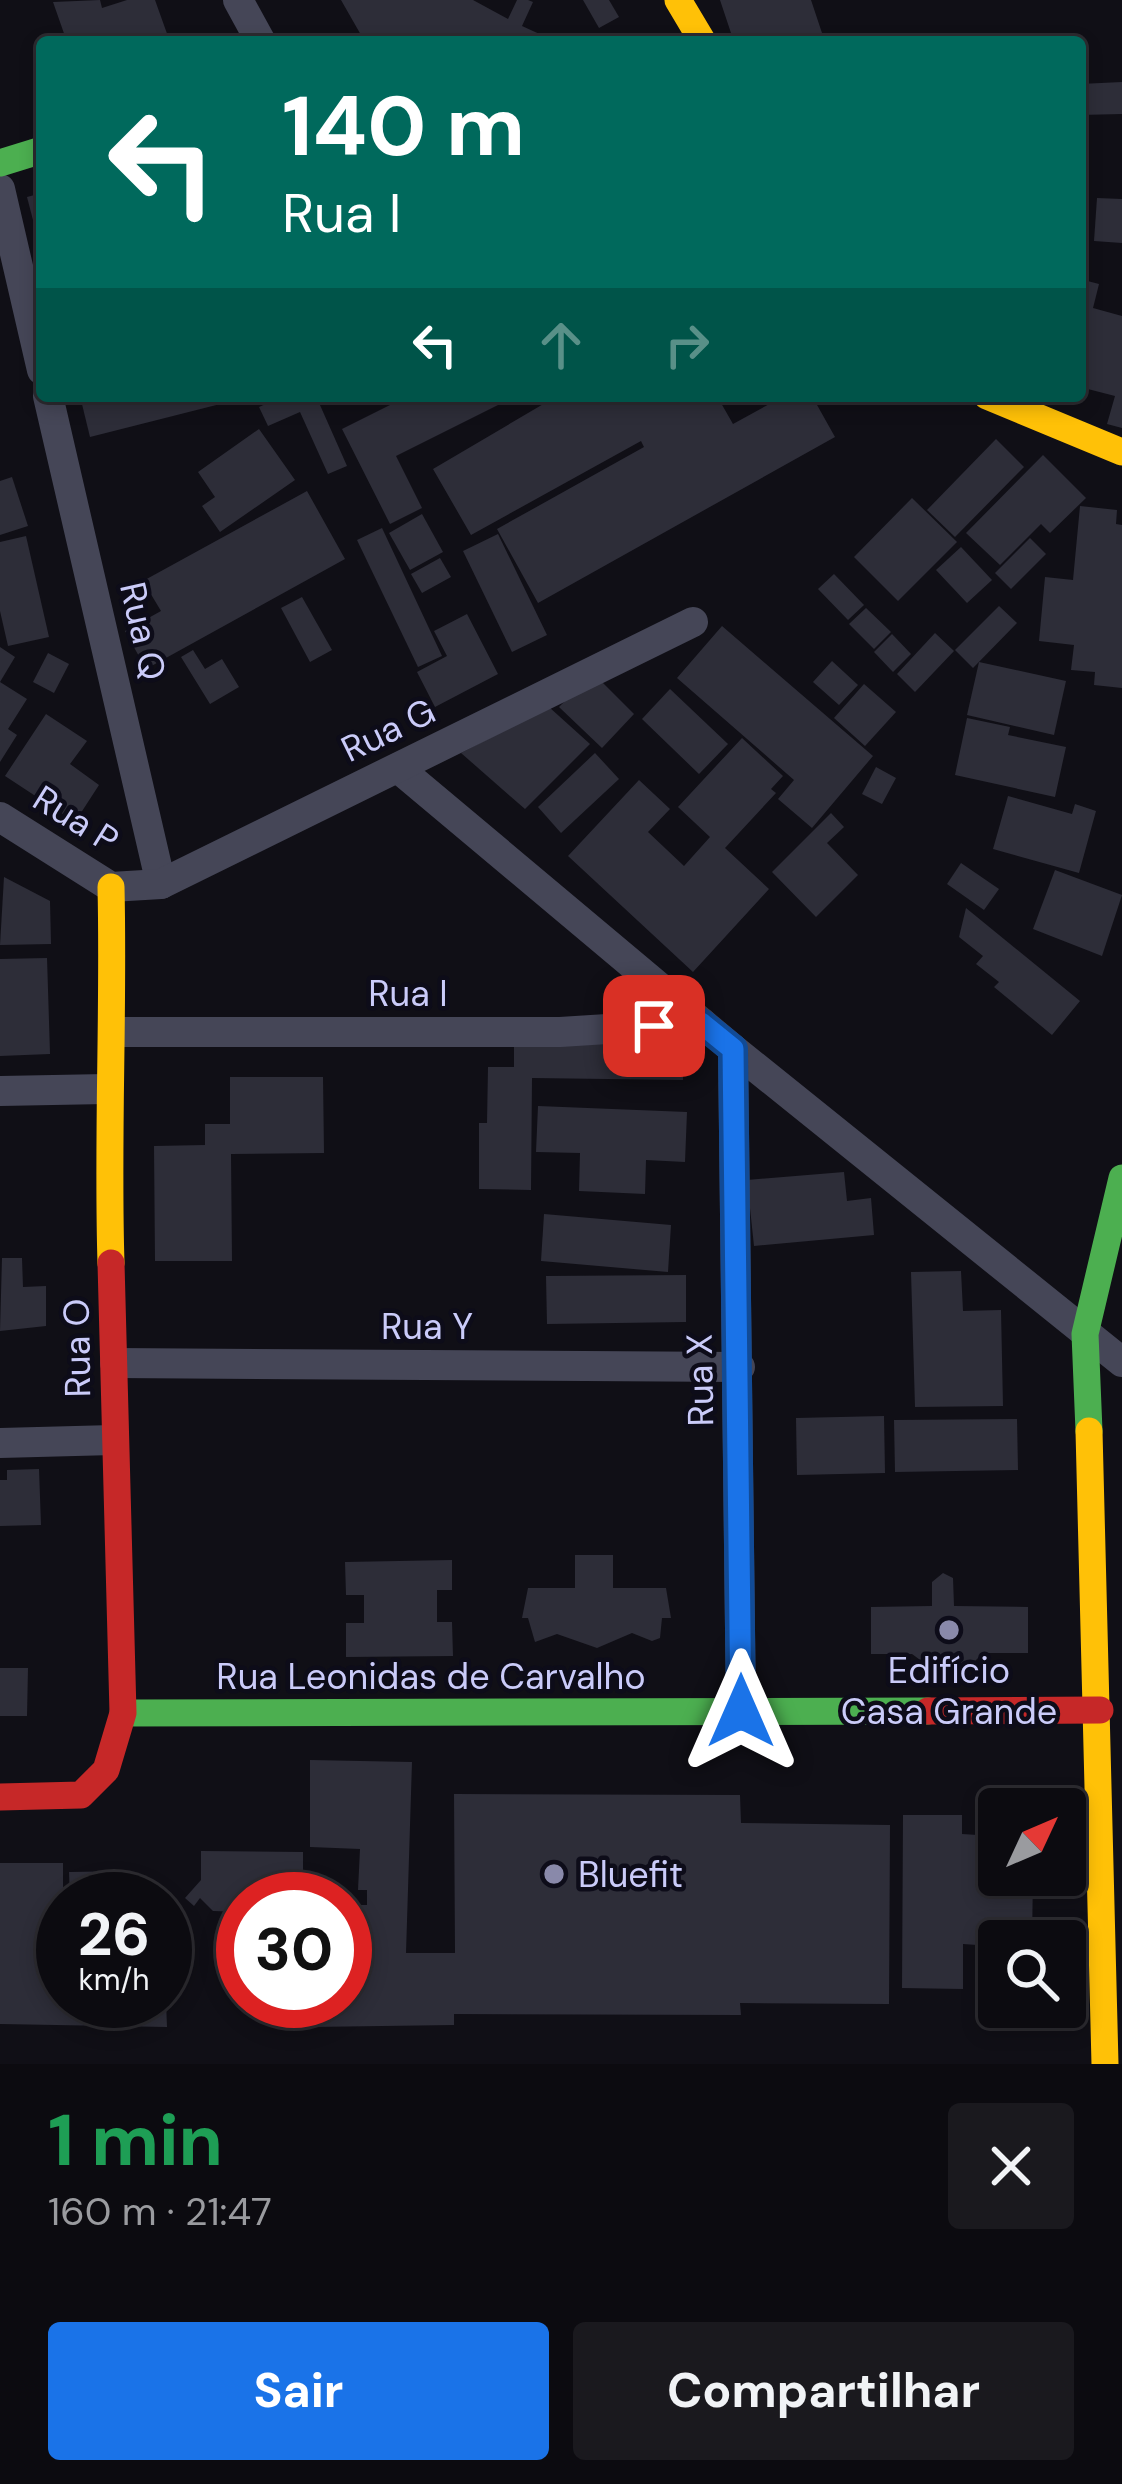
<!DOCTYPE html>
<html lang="pt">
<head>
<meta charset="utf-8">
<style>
	:root { --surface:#0c0b10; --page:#1a191e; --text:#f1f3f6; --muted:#9a9b9f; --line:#2c2b30; --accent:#1a73e8 }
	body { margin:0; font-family:"DM Sans",sans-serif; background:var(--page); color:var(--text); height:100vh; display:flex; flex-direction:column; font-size:45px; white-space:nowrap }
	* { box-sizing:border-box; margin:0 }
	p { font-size:39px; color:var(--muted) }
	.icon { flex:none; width:66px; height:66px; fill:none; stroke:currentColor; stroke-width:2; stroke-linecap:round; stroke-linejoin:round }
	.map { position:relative; height:2064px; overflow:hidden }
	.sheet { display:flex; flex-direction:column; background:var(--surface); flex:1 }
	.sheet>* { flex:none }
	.guide { position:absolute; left:36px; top:36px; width:1050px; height:366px; border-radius:12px; box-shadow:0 6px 18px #0003,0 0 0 3px var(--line); background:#00695c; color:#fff; overflow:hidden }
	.needle { width:78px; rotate:46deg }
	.fabs { position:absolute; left:978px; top:1788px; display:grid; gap:24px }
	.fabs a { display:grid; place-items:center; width:108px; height:108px; border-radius:12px; background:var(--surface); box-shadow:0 6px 18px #0003,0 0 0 3px var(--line); font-size:60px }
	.speed { position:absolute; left:36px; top:1872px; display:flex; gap:24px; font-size:60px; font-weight:700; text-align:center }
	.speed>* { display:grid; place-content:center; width:156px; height:156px; border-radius:50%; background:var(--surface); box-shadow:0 6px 18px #0003,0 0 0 3px var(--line); line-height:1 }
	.speed small { font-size:30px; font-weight:400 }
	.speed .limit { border:18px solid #d22; background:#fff; color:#111 }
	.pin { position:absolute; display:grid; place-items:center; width:102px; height:102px; color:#fff; margin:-51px; border-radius:24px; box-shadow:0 6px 18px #0006 }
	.me { position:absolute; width:132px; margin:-66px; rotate:0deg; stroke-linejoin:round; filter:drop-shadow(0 0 9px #0008) }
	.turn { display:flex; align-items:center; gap:42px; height:252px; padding:0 48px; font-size:54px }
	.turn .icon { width:156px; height:156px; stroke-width:2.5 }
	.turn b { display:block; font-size:84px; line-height:102px }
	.lanes { display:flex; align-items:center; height:114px; padding:0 48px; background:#0003; justify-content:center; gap:60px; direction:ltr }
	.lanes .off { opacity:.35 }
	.round { display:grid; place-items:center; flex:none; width:126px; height:126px; border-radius:12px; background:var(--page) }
	.summary { display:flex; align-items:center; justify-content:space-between; height:204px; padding:0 48px }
	h1 { font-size:72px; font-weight:700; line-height:90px; color:#1e9e55 }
	.cta { display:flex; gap:24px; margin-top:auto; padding:24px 48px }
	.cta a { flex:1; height:138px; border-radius:12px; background:var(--accent); color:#fff; font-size:48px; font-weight:700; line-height:138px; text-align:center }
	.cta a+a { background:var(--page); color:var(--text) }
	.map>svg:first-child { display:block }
	.building { fill:#2d2d38 }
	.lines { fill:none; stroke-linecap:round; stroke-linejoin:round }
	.street { stroke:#454657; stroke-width:30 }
	.fast { stroke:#4caf50; stroke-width:27 }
	.slow { stroke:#ffc107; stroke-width:27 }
	.jam { stroke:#c62828; stroke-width:27 }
	.route-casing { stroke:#114b97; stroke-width:30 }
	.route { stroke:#1a73e8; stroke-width:21 }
	.poi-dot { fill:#8989aa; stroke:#0d0c19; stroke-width:4.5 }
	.labels { text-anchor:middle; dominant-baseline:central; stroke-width:9; stroke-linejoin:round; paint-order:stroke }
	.street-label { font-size:36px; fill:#cacbf9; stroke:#0d0c19 }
	.poi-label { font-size:36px; fill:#cacbf9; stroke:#0d0c19 }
</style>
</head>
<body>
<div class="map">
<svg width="1122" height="2064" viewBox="0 0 1122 2064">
	<rect width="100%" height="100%" fill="#100f16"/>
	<g class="building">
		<polygon points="100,0 102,8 127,0 155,0 170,42 67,42 53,2"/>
		<polygon points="341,0 473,0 508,19 517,0 528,0 533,2 522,26 557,42 365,42"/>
		<polygon points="583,0 609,0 619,17 599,28"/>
		<polygon points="720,0 811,0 825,42 734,42"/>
		<polygon points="1122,82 1122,114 1080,115 1080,84"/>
		<polygon points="42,193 42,247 40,247 27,197"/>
		<polygon points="1097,198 1122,199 1122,243 1094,241"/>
		<polygon points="1080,279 1099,284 1093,308 1122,316 1122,428 1107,424 1115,396 1080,387"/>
		<polygon points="80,396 243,396 244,398 90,437"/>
		<polygon points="283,396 316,396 347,466 328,474 300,412 268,426 259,407"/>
		<polygon points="408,396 516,396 396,456 422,508 390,524 342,429"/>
		<polygon points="557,396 717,396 733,424 784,396 812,396 835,437 538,603 497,529 644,447 641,441 471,535 433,469"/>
		<polygon points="259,429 295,480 220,532 202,506 215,497 198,472"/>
		<polygon points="996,439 1024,467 955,537 927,510"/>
		<polygon points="1043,455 1086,498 1050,533 1041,524 1000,565 966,533"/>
		<polygon points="12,477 28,526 0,535 0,481"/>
		<polygon points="307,491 345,559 146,669 125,631 161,611 143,581"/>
		<polygon points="912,498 957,542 898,601 854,557"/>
		<polygon points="1080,506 1117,510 1116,524 1122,525 1122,688 1094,685 1095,672 1071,670 1074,645 1039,641 1045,577 1073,580"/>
		<polygon points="422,514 443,552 410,570 389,533"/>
		<polygon points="382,528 442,656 418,667 357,540"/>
		<polygon points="498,534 547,635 512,652 463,551"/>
		<polygon points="26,536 49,637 8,646 0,611 0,542"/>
		<polygon points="1030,538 1046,554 1011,589 995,573"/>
		<polygon points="961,547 992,580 967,603 936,570"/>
		<polygon points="440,558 451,577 422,593 411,574"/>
		<polygon points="834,574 864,605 848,620 818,589"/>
		<polygon points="302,597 332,650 310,662 281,608"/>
		<polygon points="999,606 1017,623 973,668 955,650"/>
		<polygon points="866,608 891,632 874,649 849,624"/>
		<polygon points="467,614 498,674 435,707 417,672 447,656 434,631"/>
		<polygon points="722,626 873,756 812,828 778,799 794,780 677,678"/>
		<polygon points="935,633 954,651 915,692 897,674"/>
		<polygon points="892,634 911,654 893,672 874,652"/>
		<polygon points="0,647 15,657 0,682"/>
		<polygon points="193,650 205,669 222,659 239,687 210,704 181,657"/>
		<polygon points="48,653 69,664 54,693 33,682"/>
		<polygon points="832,661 858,685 839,705 813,682"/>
		<polygon points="979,662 1066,681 1054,735 967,715"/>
		<polygon points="593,673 634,714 602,748 559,707"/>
		<polygon points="0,682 27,699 8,729 17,735 0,762"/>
		<polygon points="864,684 896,712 865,746 834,718"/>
		<polygon points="670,689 728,744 699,774 642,719"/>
		<polygon points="549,707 590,744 525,809 461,753"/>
		<polygon points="46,714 87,741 70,764 99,785 75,822 5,776"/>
		<polygon points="967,718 1010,727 1008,735 1066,747 1055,797 955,775"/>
		<polygon points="742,738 783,776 771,789 776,793 725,848 769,889 693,972 568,856 639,780 670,809 648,832 684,866 710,837 678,807"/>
		<polygon points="595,753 619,779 561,833 538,807"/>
		<polygon points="876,767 896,778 882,804 862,794"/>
		<polygon points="1008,796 1072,814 1075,804 1096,811 1079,873 993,849"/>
		<polygon points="831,813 844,827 827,843 858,875 816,917 772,872"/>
		<polygon points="961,863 999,889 984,910 947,884"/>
		<polygon points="1055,870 1122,895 1102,956 1033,929"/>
		<polygon points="4,877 50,901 51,944 0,945"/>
		<polygon points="966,908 1080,1001 1052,1035 994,987 999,982 976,964 983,956 959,937"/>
		<polygon points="47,958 50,1054 0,1056 0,959"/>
		<polygon points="514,1035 683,1038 683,1080 532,1078 531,1190 479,1189 479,1123 487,1123 488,1067 514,1067"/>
		<polygon points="230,1077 323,1077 324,1153 231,1154 232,1261 155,1261 154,1146 205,1145 205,1124 230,1124"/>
		<polygon points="538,1106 687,1112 685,1162 646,1160 645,1194 579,1191 580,1153 536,1152"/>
		<polygon points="844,1172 847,1201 871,1198 874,1235 754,1246 747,1180"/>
		<polygon points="544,1214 671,1225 668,1272 541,1261"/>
		<polygon points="2,1258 22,1258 23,1287 46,1286 46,1326 0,1331"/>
		<polygon points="961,1271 963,1311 1001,1310 1003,1406 915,1407 911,1272"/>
		<polygon points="686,1275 686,1322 547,1324 546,1276"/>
		<polygon points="884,1416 885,1473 797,1475 796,1418"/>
		<polygon points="1017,1419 1018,1470 895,1472 894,1420"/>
		<polygon points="39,1469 41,1525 0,1526 0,1480 7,1480 7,1470"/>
		<polygon points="575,1555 613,1555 613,1588 666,1588 671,1618 662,1618 660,1638 652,1641 632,1633 597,1648 557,1634 535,1642 528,1618 522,1618 528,1588 575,1588"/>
		<polygon points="452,1560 452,1590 437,1590 437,1622 452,1622 453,1656 346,1657 346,1623 364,1623 364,1595 346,1595 345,1562"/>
		<polygon points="943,1573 953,1578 954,1606 1028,1607 1028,1653 983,1653 972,1664 927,1665 912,1654 871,1654 871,1607 932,1606 932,1582"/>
		<polygon points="0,1668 28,1668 27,1716 0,1716"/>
		<polygon points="310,1760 412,1762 406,1953 455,1953 454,1794 740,1795 741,1823 890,1825 889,2004 740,2003 741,2015 454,2014 454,2025 311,2027 311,2001 345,2001 345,1905 367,1905 367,1890 358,1890 360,1849 310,1847"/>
		<polygon points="903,1815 962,1815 962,1834 978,1835 978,1817 999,1817 999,1875 1033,1875 1032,1941 999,1941 999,1999 977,1998 977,1945 963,1944 963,1989 902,1988"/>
		<polygon points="201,1851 303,1852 303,1899 243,1899 243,1912 213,1911 200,1898 194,1906 185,1898 201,1880"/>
		<polygon points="0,1863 63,1863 63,2001 166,2001 167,2027 0,2024"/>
		<polygon points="130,1871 130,1899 70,1899 69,1872"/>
	</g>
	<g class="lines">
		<g class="street">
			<polyline points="238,0 261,42"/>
			<polyline points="0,189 42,370"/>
			<polyline points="48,396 161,884"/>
			<polyline points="398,768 733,1049 1122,1362"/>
			<polyline points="0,817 111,887 161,884 693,622"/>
			<polyline points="114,1032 560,1032 702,1023"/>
			<polyline points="733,1049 741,1711"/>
			<polyline points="0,1091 106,1089"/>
			<polyline points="115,1363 740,1367"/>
			<polyline points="0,1443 113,1440"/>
		</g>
		<g class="fast">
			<polyline points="0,163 42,150"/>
			<polyline points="1089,1431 1085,1334 1122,1178"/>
			<polyline points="123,1713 928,1711"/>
		</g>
		<g class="slow">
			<polyline points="678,0 703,42"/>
			<polyline points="987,396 1122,452"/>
			<path d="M111,1263C107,1137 114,1013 111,887"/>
			<polyline points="1089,1431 1105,2064"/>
		</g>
		<g class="jam">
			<polyline points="928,1711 1100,1710"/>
			<polyline points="0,1797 81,1795 106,1770 123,1713 111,1263"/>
		</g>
	</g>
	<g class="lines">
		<g class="route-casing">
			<polyline id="route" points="654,1026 701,1023 733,1049 741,1711"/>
		</g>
		<use href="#route" class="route"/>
	</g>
	<g class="poi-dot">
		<circle cx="949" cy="1630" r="12"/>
		<circle cx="554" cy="1874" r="12"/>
	</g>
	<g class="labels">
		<g class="street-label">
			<text transform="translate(143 631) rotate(77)">Rua Q</text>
			<text transform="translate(388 730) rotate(-26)">Rua G</text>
			<text transform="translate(76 819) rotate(32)">Rua P</text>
			<text x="408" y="993">Rua I</text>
			<text x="427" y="1326">Rua Y</text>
			<text transform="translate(77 1348) rotate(-91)">Rua O</text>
			<text transform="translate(700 1380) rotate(-91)">Rua X</text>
			<text x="431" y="1676">Rua Leonidas de Carvalho</text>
		</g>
		<g class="poi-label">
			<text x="949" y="1670">Edifício<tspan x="949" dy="41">Casa Grande</tspan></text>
			<text x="578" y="1874" text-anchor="start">Bluefit</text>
		</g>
	</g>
</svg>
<div class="fabs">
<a><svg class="needle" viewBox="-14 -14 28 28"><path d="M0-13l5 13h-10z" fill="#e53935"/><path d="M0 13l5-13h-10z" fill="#9a9b9f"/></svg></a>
<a><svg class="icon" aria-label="search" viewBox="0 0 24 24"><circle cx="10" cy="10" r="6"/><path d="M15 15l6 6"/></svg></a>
</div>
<div class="speed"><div>26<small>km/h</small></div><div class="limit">30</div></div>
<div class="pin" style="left:654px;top:1026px;background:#d93025"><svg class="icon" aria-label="arrive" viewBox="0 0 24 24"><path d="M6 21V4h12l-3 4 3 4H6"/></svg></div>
<svg class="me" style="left:741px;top:1711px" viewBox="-20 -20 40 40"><path d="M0-17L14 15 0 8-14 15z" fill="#1a73e8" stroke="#fff" stroke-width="4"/></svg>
<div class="guide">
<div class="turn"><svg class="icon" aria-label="left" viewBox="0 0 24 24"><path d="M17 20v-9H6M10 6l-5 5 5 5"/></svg><div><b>140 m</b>Rua I</div></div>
<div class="lanes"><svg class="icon" aria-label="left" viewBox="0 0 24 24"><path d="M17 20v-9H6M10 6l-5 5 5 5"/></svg><svg class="icon off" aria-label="ahead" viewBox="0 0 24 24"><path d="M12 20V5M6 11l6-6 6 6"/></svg><svg class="icon off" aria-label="right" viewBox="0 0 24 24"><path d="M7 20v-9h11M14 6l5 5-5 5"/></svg></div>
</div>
</div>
<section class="sheet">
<div class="summary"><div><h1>1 min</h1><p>160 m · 21:47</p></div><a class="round"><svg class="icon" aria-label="close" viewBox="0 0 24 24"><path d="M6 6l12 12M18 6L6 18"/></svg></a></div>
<div class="cta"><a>Sair</a><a>Compartilhar</a></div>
</section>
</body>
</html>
